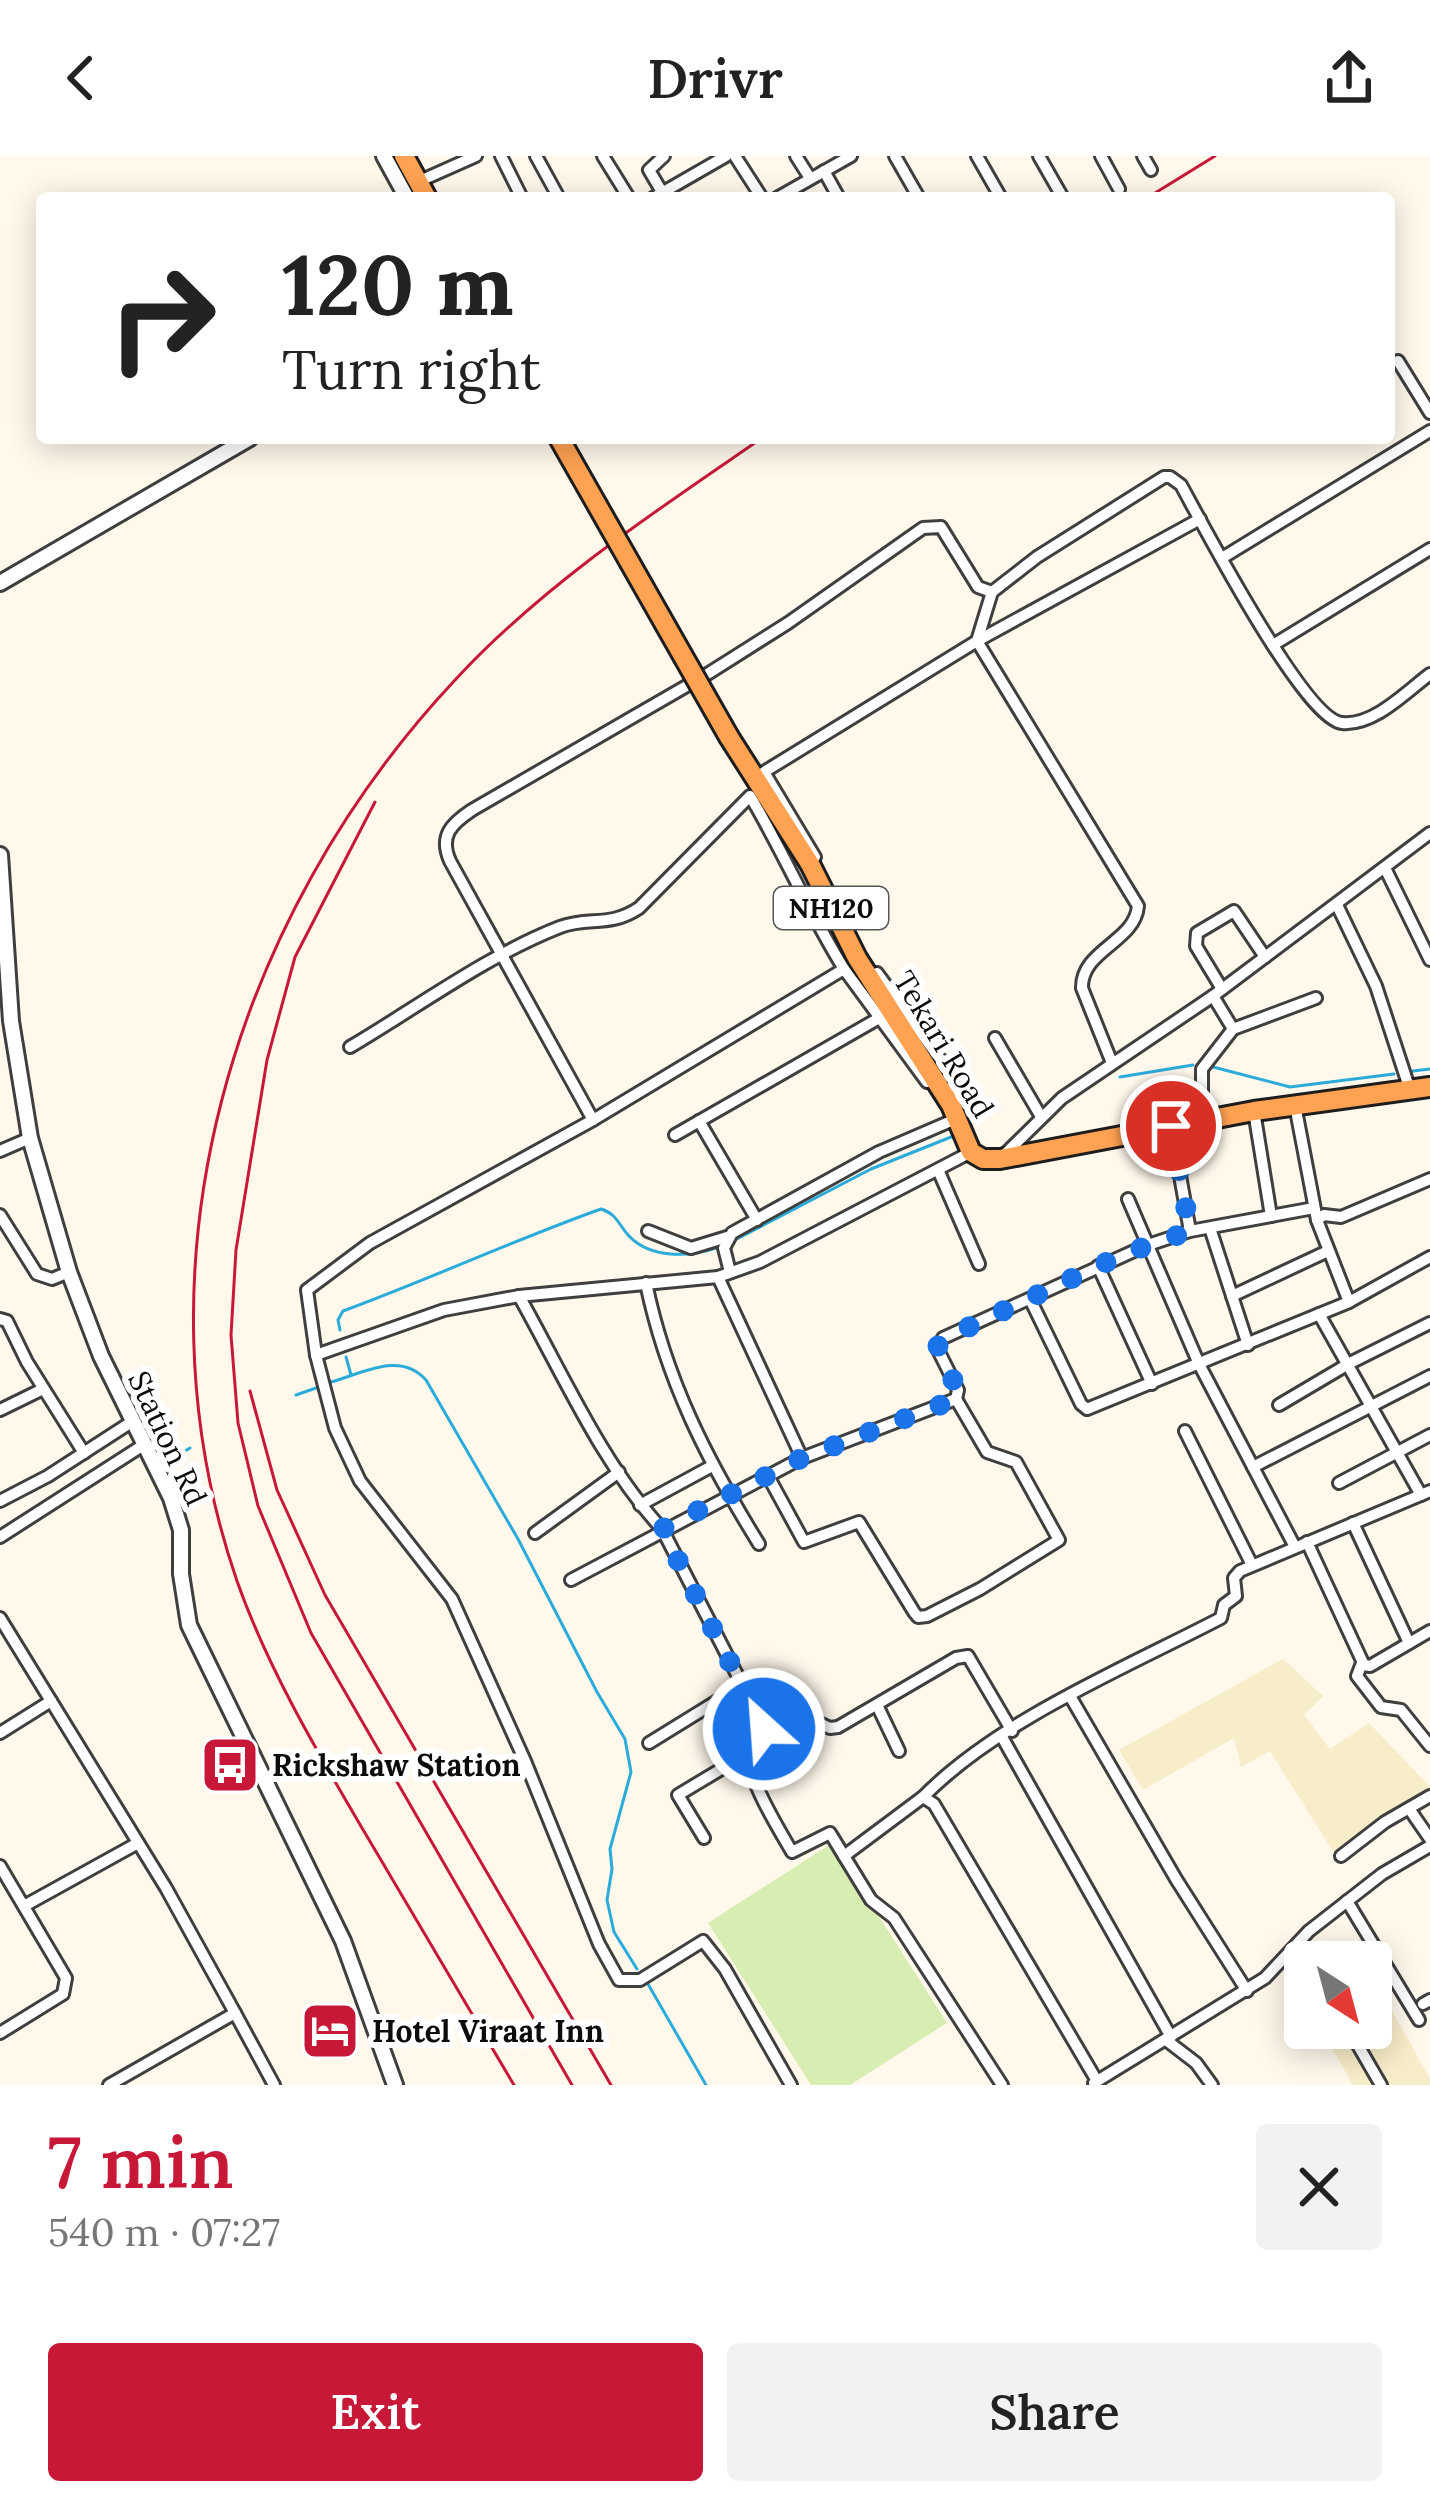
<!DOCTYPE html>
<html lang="en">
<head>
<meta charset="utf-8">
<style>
	:root { --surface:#fff; --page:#f2f2f2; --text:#222; --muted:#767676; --accent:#c81838 }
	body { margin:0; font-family:Lora,serif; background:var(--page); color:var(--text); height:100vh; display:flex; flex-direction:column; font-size:45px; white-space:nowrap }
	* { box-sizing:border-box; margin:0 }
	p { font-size:39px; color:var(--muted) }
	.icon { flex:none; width:66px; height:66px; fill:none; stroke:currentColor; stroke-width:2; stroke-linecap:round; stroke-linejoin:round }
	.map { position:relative; height:1929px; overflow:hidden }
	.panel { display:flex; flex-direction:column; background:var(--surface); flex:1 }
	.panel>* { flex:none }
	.guide { position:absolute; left:36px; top:36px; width:1359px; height:252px; border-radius:12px; box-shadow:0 6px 30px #0003; background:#fff; color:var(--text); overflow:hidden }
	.needle { width:78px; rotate:144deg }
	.fabs { position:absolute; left:1284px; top:1785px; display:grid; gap:24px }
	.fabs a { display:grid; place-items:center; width:108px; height:108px; border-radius:12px; background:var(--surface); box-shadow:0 6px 30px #0003; font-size:60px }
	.pin { position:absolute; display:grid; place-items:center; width:102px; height:102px; color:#fff; margin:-51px; border:6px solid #fff; border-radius:50%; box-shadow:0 3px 12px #0007 }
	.me { position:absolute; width:132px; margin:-66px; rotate:334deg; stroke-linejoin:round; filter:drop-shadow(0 0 9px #0008) }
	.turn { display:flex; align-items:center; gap:42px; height:252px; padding:0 48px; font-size:54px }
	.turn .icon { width:156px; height:156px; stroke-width:2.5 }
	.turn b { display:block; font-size:84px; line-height:102px }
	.round { display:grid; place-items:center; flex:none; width:126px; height:126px; border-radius:12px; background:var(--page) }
	.overview { display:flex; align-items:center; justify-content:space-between; height:204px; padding:0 48px }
	h1 { font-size:72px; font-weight:600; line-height:90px; color:var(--accent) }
	.cta { display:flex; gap:24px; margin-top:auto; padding:24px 48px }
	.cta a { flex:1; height:138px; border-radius:12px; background:var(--accent); color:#fff; font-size:48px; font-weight:600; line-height:138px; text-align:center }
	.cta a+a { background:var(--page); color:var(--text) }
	header { display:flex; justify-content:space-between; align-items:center; height:156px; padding:0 48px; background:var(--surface); font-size:54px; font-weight:600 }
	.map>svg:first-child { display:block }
	.farmland { fill:#f8edc9 }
	.green { fill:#d8edb1 }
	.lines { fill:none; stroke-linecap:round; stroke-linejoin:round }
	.stream { stroke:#2babd9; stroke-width:3 }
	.minor-casing { stroke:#3f3f3f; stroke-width:16 }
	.tertiary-casing { stroke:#3f3f3f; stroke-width:20 }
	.trunk-casing { stroke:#1d1d1d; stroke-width:24 }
	.minor { stroke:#fff; stroke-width:10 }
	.tertiary { stroke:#fff; stroke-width:14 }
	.trunk { stroke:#ffa252; stroke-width:18 }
	.rail { stroke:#c81838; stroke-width:3 }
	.trunk-bridge-casing { stroke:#1d1d1d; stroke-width:24; stroke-linecap:butt }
	.trunk-bridge { stroke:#ffa252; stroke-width:18 }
	.route { stroke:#1a73e8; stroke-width:21; stroke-dasharray:0 37.8 }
	.labels { text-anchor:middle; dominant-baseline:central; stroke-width:12; stroke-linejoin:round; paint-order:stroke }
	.shield { fill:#fff; stroke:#555; stroke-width:3 }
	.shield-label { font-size:27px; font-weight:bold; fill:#0c0c0c }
	.street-label { font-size:30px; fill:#0c0c0c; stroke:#fff }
	.poi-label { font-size:30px; font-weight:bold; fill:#0c0c0c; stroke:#fff; text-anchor:start }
</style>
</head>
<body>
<header><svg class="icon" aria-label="back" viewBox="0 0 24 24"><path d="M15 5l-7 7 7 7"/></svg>Drivr<svg class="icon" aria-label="share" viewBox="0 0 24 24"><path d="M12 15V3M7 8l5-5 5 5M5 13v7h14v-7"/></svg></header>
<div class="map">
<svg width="1430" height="1929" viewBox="0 0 1430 1929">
	<rect width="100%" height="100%" fill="#fff8eb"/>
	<g class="farmland">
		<polygon points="1283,1503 1323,1540 1304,1559 1330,1593 1369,1567 1430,1631 1336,1700 1270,1595 1241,1611 1234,1582 1143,1634 1119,1594"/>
		<polygon points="1383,1839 1430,1923 1430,1929 1353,1929 1324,1878 1333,1872 1371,1872 1371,1847"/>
	</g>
	<polygon class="green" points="832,1687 947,1867 850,1929 811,1929 708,1767"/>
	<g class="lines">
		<g class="stream">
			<polyline points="1213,911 1290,931 1394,918"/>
			<polyline points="1413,915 1430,913"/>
			<polyline points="1120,921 1193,909"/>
			<polyline points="733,1085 871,1013 951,981"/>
			<path d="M340,1174L338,1164L343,1155C430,1123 514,1084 601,1053C617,1058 618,1068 629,1080C651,1103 689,1101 716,1092"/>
			<polyline points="346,1201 351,1219"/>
			<path d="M331,1226C364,1217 400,1195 426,1224L518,1383L597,1536L625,1583L631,1616L610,1693L612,1713L607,1744L614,1776L637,1813"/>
			<polyline points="296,1239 316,1232"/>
			<polyline points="165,1307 190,1292"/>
			<polyline points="648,1828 706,1929"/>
		</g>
		<g class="minor-casing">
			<g id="minor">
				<polyline points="501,0 522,42"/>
				<polyline points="536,0 559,42"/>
				<polyline points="603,0 629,42"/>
				<polyline points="735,0 762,42"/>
				<polyline points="796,0 810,22"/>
				<polyline points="895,0 919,42"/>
				<polyline points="977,0 1001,42"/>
				<polyline points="1039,0 1063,42"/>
				<polyline points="1101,0 1119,33"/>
				<polyline points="1143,0 1151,14"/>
				<polyline points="824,15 839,42"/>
				<polyline points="422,24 476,0"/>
				<polyline points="662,36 649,14 664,0"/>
				<polyline points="653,42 726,0"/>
				<polyline points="777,42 851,0"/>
				<polyline points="1398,205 1430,257"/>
				<polyline points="1222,402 1430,275"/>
				<path d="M992,436L977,485L1138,750C1135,786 1081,794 1082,832L1112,907"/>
				<polyline points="1273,489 1430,393"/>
				<polyline points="815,701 764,616 977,485 1200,363"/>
				<polyline points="1385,712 1430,804"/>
				<polyline points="1337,749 1376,830 1410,934"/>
				<polyline points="877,817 957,926 952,946"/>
				<polyline points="1222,833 1196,790 1197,777 1234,755 1265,801"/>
				<polyline points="1233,873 1316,842"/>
				<polyline points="995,882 1040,959"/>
				<path d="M350,891C418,851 486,800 560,771C589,760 609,772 639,752L750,640C784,697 809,757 844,813"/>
				<path d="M927,926L844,813L593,964L450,705C439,680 451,668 472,654L709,517L788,467L923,372L941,371L978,431L992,436L1037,401L1164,321H1170L1181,329C1203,369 1304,563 1342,567C1374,570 1406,536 1430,518"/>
				<polyline points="1295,949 1317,1064 1349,1146"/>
				<polyline points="1254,955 1271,1060"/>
				<polyline points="593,964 370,1087 307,1134 316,1199 335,1272 360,1325 452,1443 525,1605 599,1788 619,1824 640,1824 703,1785 725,1813 791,1929"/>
				<polyline points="699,965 757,1064"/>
				<polyline points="1202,965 1202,913 1233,873 1213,840"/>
				<polyline points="1171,970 1190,1075"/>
				<polyline points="675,979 881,861"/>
				<polyline points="0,995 30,982"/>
				<polyline points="1003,1000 1062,942 1213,840 1430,677"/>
				<polyline points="939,1016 979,1108"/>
				<polyline points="1128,1043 1199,1208 1295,1391"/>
				<polyline points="0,1059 37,1118 52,1123 69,1116"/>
				<polyline points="1317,1064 1324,1059 1341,1061 1430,1023"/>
				<polyline points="1210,1072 1248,1189"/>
				<polyline points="648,1075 691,1092 727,1081"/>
				<polyline points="1098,1110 1152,1228"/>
				<polyline points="730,1116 724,1092 732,1077 879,996 958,962"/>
				<polyline points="718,1121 802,1302"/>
				<path d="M646,1127C666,1224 707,1304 759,1388"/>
				<path d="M519,1140C563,1218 602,1308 662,1373L763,1569C763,1583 751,1590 750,1605C749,1625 781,1677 792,1696L830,1677L844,1700"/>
				<polyline points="1232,1140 1328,1095"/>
				<polyline points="1030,1143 1081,1248 1087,1253 1349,1146 1430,1101"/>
				<polyline points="1319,1158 1421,1339"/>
				<polyline points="0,1163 7,1165 27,1206 84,1297"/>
				<polyline points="316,1199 444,1154 519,1140 718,1121 760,1106 971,996"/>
				<polyline points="1279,1249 1350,1207 1430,1167"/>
				<polyline points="0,1254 43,1233"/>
				<polyline points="1185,1275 1252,1409"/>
				<polyline points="1253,1311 1430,1220"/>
				<polyline points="768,1320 804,1386 859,1366 914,1456 918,1461 927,1460 980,1433 1059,1384 1016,1306 987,1296 956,1243"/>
				<polyline points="1339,1327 1430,1279"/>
				<polyline points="0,1345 48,1320 133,1265"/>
				<polyline points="640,1349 712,1310"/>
				<polyline points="1353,1367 1409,1487"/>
				<polyline points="535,1377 619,1316"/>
				<polyline points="0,1381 145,1288"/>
				<polyline points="1307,1386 1364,1509 1370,1510 1430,1475"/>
				<polyline points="571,1424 802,1302 956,1243 958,1234 937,1192 943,1182 1145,1090 1190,1075 1314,1052"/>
				<polyline points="0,1462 166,1732 235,1857"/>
				<polyline points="1362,1507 1357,1520 1381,1551 1401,1554 1430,1590"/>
				<polyline points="1070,1540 1176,1723 1247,1835"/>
				<polyline points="877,1549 899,1595"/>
				<polyline points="0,1577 51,1545"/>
				<polyline points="763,1579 802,1559 830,1572 838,1571 956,1502 968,1500 1012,1575"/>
				<polyline points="1002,1581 1171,1881"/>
				<polyline points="649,1587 743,1529"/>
				<path d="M923,1641C999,1564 1125,1512 1221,1462L1224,1449L1236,1440L1234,1422L1240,1415L1430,1335"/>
				<polyline points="1410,1654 1430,1683"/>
				<polyline points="704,1682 678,1639 753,1594"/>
				<polyline points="1341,1700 1385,1666 1430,1640"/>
				<polyline points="0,1710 66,1822 63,1838 0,1877"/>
				<polyline points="1347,1745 1419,1864"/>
				<polyline points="24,1750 138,1687"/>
				<polyline points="1300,1785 1314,1806"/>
				<polyline points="1423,1848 1430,1844"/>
				<polyline points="1348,1872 1381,1929"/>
				<polyline points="1166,1884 1196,1907 1212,1929"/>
				<polyline points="1094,1927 1265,1822 1309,1775 1382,1718 1430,1690"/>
				<polyline points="109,1929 235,1857 274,1929"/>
				<polyline points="1002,1929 894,1762 871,1744 844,1700 923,1641 934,1648 1097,1925"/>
			</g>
		</g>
		<g class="tertiary-casing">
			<g id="tertiary">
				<polyline points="384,0 407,42"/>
				<polyline points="0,427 250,282"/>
				<polyline points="0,699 11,865 30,982 69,1116 101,1200 171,1342 181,1374 181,1418 189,1469 343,1785 395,1929"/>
			</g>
		</g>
		<g class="trunk-casing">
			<g id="trunk">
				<polyline points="404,0 427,42"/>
				<polyline points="729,581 810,708 857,802 951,949 971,996 983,1003 1000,1003 1254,955 1430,931"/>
			</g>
		</g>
		<use href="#minor" class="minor"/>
		<use href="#tertiary" class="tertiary"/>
		<use href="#trunk" class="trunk"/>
		<g class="rail">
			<polyline points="1147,42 1215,0"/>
			<polyline points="375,646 295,801 267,904 236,1094 231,1179 238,1267 258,1350 311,1477 572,1929"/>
			<polyline points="250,1235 277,1334 325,1439 611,1929"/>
			<path d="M514,1929C464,1845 415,1761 365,1677C318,1597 268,1513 237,1425C128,1109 232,761 456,523C544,428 656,355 762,282"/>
		</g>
		<g class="trunk-bridge-casing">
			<polyline id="trunk-bridge" points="559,282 729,581"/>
		</g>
		<use href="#trunk-bridge" class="trunk-bridge"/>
	</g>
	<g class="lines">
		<polyline class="route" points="764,1573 662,1373 802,1302 956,1243 958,1234 937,1192 941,1184 1124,1098 1190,1075 1171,970"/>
	</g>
	<defs>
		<g id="bus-square" transform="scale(3)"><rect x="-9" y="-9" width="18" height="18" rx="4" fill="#c81838" stroke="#fff"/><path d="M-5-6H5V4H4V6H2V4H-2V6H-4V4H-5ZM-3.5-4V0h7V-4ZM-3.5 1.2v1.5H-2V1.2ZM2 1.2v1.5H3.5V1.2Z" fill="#fff"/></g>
		<g id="hotel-square" transform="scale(3)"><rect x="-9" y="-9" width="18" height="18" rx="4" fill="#c81838" stroke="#fff"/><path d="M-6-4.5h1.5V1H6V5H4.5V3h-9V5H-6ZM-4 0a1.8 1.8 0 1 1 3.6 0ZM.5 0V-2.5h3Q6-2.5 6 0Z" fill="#fff"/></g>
	</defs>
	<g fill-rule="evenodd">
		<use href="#bus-square" x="230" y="1609"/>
		<use href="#hotel-square" x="330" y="1875"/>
	</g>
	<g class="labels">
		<rect class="shield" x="774" y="731" width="114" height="42" rx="9"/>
		<g class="shield-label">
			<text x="831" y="752">NH120</text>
		</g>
		<g class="street-label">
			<text transform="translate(944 888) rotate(59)">Tekari Road</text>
			<text transform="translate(168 1282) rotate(65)">Station Rd</text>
		</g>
		<g class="poi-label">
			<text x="272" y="1609">Rickshaw Station</text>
			<text x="372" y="1875">Hotel Viraat Inn</text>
		</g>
	</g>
</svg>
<div class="fabs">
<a><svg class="needle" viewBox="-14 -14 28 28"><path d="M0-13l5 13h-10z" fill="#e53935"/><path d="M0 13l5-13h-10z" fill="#767676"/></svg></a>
</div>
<div class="pin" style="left:1171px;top:970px;background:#d93025"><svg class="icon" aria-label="arrive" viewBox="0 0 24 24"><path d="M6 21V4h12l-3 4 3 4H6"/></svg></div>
<svg class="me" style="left:764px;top:1573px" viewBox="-20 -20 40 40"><circle r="17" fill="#1a73e8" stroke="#fff" stroke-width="3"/><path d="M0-11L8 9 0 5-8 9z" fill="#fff"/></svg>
<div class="guide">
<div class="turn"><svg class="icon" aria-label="right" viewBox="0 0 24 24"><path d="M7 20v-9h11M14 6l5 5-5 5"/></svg><div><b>120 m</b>Turn right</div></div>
</div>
</div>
<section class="panel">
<div class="overview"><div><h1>7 min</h1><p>540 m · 07:27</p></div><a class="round"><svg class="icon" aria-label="close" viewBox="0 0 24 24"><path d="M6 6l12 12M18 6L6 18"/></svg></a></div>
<div class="cta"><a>Exit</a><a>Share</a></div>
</section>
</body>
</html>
